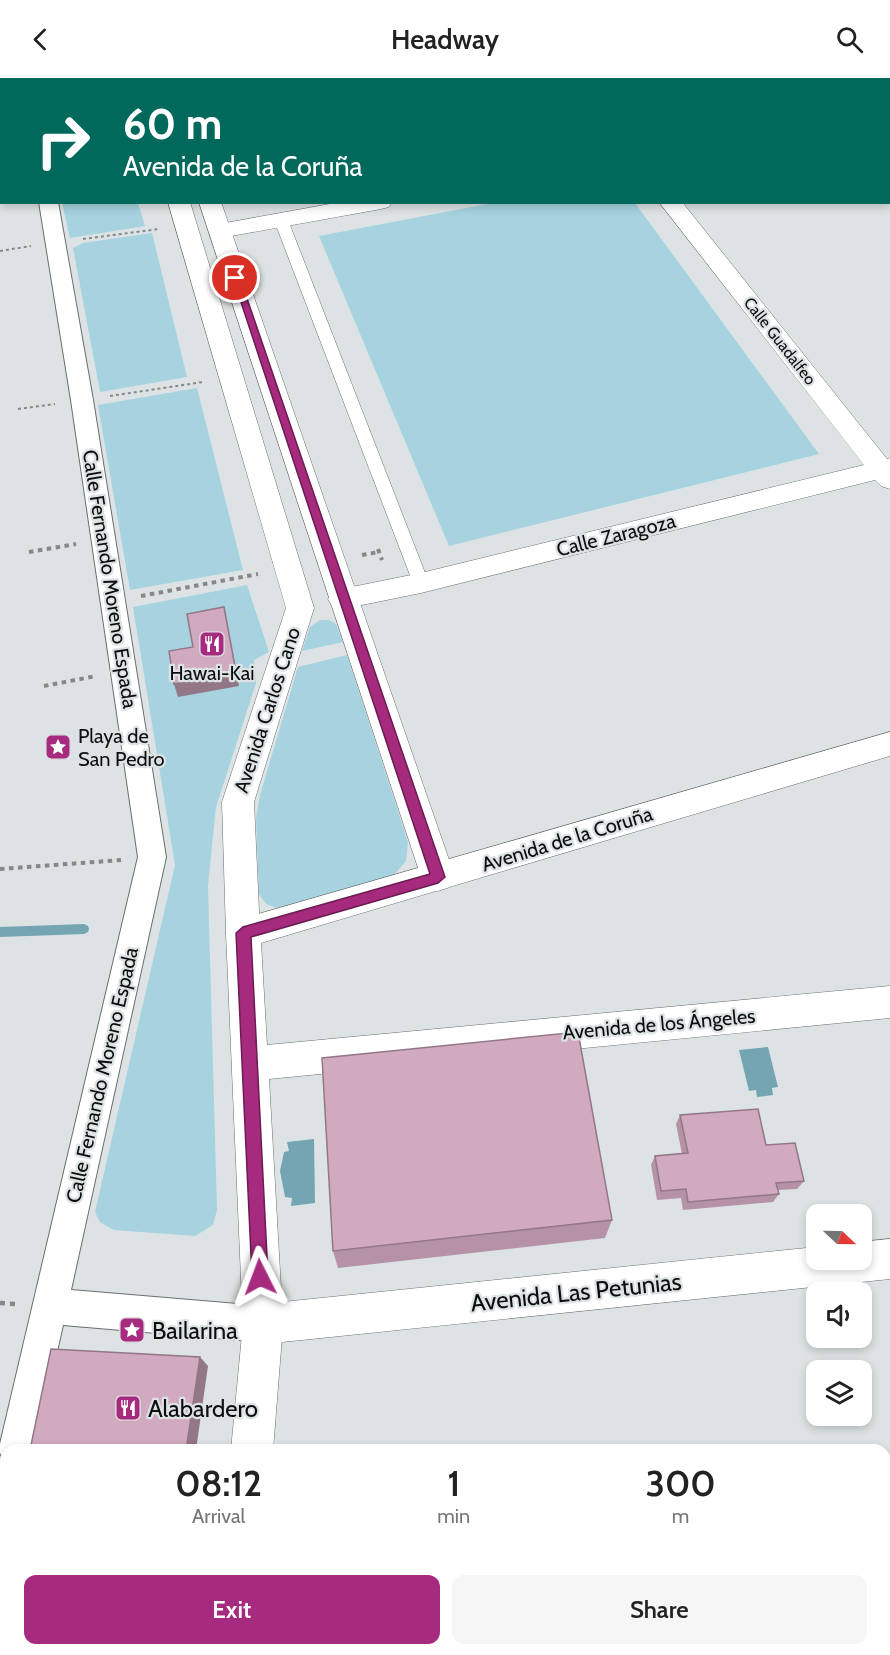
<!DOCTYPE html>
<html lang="en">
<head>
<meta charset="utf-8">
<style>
	:root { --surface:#fff; --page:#f6f6f6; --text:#222; --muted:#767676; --accent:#a62b7e }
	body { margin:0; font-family:Cabin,sans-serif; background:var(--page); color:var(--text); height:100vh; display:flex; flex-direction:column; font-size:22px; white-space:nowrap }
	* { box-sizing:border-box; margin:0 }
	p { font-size:20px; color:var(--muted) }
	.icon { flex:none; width:33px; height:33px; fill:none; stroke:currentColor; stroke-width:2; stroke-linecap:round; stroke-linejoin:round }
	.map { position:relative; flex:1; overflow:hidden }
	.sheet { position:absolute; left:0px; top:1366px; width:891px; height:212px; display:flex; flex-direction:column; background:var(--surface); border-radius:18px 18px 0 0; box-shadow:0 3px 9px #0003 }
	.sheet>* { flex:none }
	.top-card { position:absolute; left:0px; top:0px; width:891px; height:126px; box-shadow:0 3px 9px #0003; background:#00695c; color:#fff; overflow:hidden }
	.needle { width:39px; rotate:112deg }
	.buttons { position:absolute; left:806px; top:1126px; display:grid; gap:12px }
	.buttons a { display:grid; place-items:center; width:66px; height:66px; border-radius:12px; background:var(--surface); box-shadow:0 3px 9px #0003; font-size:30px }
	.pin { position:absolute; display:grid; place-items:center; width:51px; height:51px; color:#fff; margin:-26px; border:3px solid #fff; border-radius:50%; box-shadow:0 2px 6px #0007 }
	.me { position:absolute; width:66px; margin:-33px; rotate:357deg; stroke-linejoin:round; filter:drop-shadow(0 0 4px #0008) }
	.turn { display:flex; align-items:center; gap:21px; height:126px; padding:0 24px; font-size:27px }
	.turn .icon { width:78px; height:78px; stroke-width:2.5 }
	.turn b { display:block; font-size:42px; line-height:51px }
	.eta { display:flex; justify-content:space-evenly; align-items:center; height:102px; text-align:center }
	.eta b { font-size:36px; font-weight:600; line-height:42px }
	.button { display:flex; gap:12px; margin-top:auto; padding:12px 24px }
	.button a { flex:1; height:69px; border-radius:12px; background:var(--accent); color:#fff; font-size:24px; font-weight:600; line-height:69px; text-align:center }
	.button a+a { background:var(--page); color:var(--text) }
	header { display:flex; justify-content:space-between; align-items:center; height:78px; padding:0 24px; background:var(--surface); font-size:27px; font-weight:600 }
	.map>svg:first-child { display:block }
	.green { fill:#a6d3df }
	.water { fill:#75a5b2 }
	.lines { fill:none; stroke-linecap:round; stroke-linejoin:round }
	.stream { fill:#75a5b2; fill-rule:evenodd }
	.service-casing { stroke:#696e6f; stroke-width:1 }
	.pedestrian-casing { stroke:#696e6f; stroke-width:2 }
	.minor-casing { stroke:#696e6f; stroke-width:1 }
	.tertiary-casing { stroke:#696e6f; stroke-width:1 }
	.path-far2 { stroke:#848889; stroke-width:2; stroke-dasharray:3 3; stroke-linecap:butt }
	.path-far1 { stroke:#848889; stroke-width:4; stroke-dasharray:4.5 4.5; stroke-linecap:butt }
	.path { stroke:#848889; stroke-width:4.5; stroke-dasharray:5 5; stroke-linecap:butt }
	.service { fill:#fff; fill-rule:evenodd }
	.pedestrian { fill:#fff; fill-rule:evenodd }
	.minor { fill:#fff; fill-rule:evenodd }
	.tertiary { fill:#fff; fill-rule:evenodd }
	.wall { fill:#b592a5 }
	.shaded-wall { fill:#937786 }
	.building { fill:#d2aac0; stroke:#937786; stroke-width:1.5 }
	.route { fill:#a62b7e; stroke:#6c1c52; stroke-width:1.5 }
	.labels { text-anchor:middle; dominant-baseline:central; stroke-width:4.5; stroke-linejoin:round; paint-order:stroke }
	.far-street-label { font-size:16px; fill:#0c0d0e; stroke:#dde3e4 }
	.street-label { font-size:20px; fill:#0c0d0e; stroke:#dde3e4 }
	.poi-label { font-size:20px; fill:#0c0d0e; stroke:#dde3e4 }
	.near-street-label { font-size:24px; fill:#0c0d0e; stroke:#dde3e4 }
	.near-poi-label { font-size:24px; fill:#0c0d0e; stroke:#dde3e4; text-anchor:start }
</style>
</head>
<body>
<header><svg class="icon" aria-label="back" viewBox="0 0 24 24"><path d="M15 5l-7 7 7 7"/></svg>Headway<svg class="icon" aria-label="search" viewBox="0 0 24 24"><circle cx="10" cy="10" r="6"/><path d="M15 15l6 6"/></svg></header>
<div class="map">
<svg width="890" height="1577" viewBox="0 0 890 1577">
	<rect width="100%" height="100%" fill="#dde3e4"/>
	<g class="green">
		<polygon points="462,0 890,0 890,11 890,2 453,1"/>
		<polygon points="498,124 635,125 819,376 449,468 319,158"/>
		<polygon points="62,125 138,125 145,148 70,160"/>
		<polygon points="152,155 187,299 100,314 73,170 83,165"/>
		<polygon points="197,310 243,492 130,512 98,327"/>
		<polygon points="247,507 269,574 254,582 256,605 216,729 208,808 217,1132 213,1147 195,1158 114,1152 100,1144 95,1134 175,787 133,529"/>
		<polygon points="320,542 329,542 336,546 343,564 302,573 310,549"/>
		<polygon points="347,577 408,764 406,783 393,798 280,831 266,826 259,816 256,740 260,717 298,589"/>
	</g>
	<g class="water">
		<polygon points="768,969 778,1009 772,1010 773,1017 757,1019 756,1012 749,1013 739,972"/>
		<polygon points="314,1061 315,1125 291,1128 292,1120 285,1119 280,1093 284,1074 289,1073 287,1064"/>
	</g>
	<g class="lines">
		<g class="stream">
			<rect x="0" y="100" width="2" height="4"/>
			<polygon points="84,846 88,848 89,851 88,854 84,856 0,859 0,849"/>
		</g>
		<g class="service-casing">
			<g id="service">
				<rect x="219" y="0" width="12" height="2"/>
				<polygon points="281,138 288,142 429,505 427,509 421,511 413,505 274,142"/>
			</g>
		</g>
		<g class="pedestrian-casing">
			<g id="pedestrian">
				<rect x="11" y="0" width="18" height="2"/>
				<polygon points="39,124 58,124 93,322 166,779 71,1212 263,1228 275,1234 281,1246 275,1258 263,1264 63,1247 35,1372 6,1372 6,1386 0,1375 0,1366 138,779 71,322"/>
				<polygon points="6,1400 6,1458 0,1461 0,1403"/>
			</g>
		</g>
		<g class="minor-casing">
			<g id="minor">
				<polygon points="347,0 375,0 346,2"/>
				<polygon points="341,124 392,124 389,129 381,131 220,160 212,158 209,153 212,148 220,146"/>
				<polygon points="659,124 682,124 887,381 890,380 890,411 881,408 875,402 421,515 342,531 332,528 328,521 332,514 342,511 421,495 864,387"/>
				<polygon points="890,654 890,678 261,865 267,967 890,908 890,940 269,1001 283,1246 273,1372 231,1372 243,1246 226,855 231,844"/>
				<polygon points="207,1572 253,1572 252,1577 206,1577"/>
			</g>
		</g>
		<g class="tertiary-casing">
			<g id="tertiary">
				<rect x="128" y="0" width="20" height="2"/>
				<rect x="157" y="0" width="20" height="2"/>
				<polygon points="168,124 190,124 314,530 254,724 260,855 255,866 243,870 231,866 226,855 222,724 286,530"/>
				<polygon points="199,124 221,124 455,799 450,809 438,813 426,809 421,799"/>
				<polygon points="890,1161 890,1201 263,1266 249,1260 243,1246 249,1232 263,1226 816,1169 816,1182 861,1182 861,1164"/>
			</g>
		</g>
		<g class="path-far2">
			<polyline points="83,161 159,151"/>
			<polyline points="0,173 31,168"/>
			<polyline points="110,318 203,304"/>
			<polyline points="18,331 55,326"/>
		</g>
		<g class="path-far1">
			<polyline points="378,471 382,482"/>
			<polyline points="29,474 76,466"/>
			<polyline points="362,477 379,474"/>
			<polyline points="141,518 258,496"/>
			<polyline points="44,608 96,598"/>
			<polyline points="0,791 121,782"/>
		</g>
		<polyline class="path" points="0,1225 15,1226"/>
		<use href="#service" class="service"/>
		<use href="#pedestrian" class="pedestrian"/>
		<use href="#minor" class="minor"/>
		<use href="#tertiary" class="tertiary"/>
	</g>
	<g class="wall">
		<polygon points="680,1037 766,1067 804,1103 797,1111 778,1112 779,1116 773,1124 683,1132 681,1120 657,1122 651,1087 655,1078 682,1076 676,1046"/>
		<polygon points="612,1142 605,1160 338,1190 333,1173"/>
	</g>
	<g class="shaded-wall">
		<polygon points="224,529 239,608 178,619 174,606"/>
		<polygon points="200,1279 208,1288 196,1372 186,1372"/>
	</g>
	<g class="building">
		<polygon points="224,529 236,594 174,606 169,573 193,569 187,536"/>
		<polygon points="578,954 612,1142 333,1173 322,980"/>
		<polygon points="758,1031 766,1067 795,1065 804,1103 776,1105 779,1116 688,1124 686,1111 661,1113 655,1078 688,1075 680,1037"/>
		<polygon points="51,1271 200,1279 186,1372 30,1372"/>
		<polygon points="6,1490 6,1548 0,1547 0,1519"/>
	</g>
	<polygon class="route" points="232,197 240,200 445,799 438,805 251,859 268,1199 266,1204 260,1207 254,1204 252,1199 236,855 243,849 430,796"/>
	<defs>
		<g id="restaurant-square" transform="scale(1.35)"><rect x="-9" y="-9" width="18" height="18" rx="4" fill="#a62b7e" stroke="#dde3e4"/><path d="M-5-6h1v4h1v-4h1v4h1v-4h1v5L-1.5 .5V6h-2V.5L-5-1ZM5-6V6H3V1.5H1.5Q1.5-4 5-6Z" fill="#fff"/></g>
		<g id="sight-square" transform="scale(1.35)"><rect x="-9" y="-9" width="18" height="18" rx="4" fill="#a62b7e" stroke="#dde3e4"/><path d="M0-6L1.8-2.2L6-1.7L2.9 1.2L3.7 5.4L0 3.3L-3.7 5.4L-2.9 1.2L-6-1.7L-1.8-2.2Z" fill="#fff"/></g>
	</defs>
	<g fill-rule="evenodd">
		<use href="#restaurant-square" x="212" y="566"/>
		<use href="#sight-square" x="58" y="669"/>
		<use href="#sight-square" x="132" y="1252"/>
		<use href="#restaurant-square" x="128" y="1330"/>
	</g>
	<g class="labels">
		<g class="far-street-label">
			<text transform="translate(780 263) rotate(52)">Calle Guadalfeo</text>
		</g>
		<g class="street-label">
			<text transform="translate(616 457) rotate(-14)">Calle Zaragoza</text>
			<text transform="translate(110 501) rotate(81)">Calle Fernando Moreno Espada</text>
			<text transform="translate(267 632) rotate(-72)">Avenida Carlos Cano</text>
			<text transform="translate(567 761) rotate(-17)">Avenida de la Coruña</text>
			<text transform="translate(659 946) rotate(-5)">Avenida de los Ángeles</text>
			<text transform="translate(102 997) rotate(-77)">Calle Fernando Moreno Espada</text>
		</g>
		<g class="poi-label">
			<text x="212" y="595">Hawai-Kai</text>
			<text x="78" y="658" text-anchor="start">Playa de<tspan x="78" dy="23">San Pedro</tspan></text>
		</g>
		<g class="near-street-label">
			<text transform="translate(576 1214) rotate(-6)">Avenida Las Petunias</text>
		</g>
		<g class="near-poi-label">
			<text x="152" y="1252">Bailarina</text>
			<text x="148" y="1330">Alabardero</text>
		</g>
	</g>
</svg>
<div class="buttons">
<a><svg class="needle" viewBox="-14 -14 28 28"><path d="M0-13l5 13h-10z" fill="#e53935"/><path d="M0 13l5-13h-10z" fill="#767676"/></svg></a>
<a><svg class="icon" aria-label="sound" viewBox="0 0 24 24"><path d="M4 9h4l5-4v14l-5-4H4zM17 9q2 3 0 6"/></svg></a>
<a><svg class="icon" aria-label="layers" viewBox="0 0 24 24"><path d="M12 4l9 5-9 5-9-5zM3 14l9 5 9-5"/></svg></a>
</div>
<div class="pin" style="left:235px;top:200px;background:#d93025"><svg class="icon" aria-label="arrive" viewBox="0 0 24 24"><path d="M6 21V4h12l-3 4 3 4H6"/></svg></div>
<svg class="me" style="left:260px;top:1199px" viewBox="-20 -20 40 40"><path d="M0-17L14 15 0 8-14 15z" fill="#a62b7e" stroke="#fff" stroke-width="4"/></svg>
<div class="top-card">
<div class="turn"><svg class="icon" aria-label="right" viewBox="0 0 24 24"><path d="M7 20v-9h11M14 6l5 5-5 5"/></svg><div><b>60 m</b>Avenida de la Coruña</div></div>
</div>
<section class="sheet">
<div class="eta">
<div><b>08:12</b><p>Arrival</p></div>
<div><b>1</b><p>min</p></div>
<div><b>300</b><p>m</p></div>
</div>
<div class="button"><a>Exit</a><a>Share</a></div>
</section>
</div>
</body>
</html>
